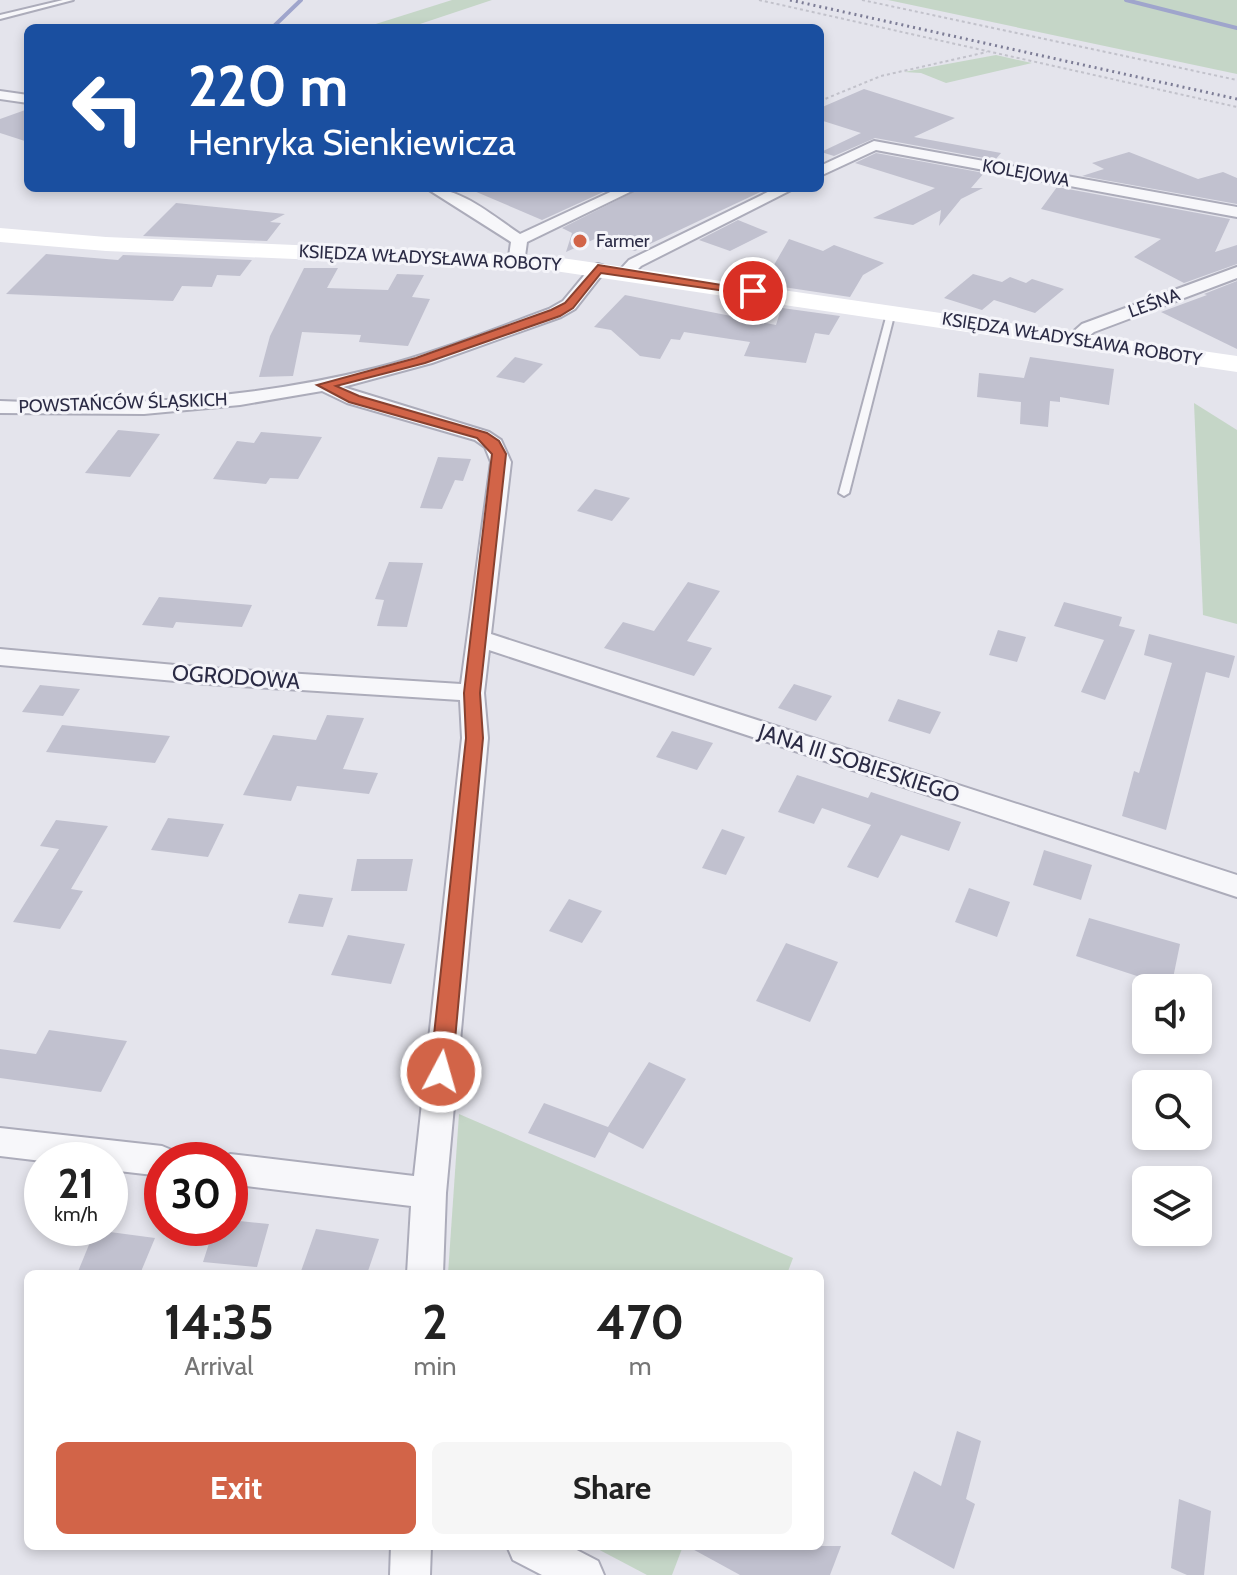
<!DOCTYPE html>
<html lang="en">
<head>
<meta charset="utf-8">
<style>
	:root { --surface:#fff; --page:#f6f6f6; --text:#222; --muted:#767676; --accent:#d26448 }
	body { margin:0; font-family:Cabin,sans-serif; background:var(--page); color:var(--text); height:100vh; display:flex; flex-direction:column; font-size:30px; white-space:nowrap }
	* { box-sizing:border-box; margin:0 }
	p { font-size:26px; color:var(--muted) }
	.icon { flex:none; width:44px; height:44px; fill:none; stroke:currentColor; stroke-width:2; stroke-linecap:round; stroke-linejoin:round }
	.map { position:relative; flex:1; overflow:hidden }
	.sheet { position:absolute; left:24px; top:1270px; width:800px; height:280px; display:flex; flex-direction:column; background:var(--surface); border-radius:12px; box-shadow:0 4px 12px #0003 }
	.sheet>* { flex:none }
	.top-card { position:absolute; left:24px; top:24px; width:800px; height:168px; border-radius:12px; box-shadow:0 4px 12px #0003; background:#1a4fa0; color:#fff; overflow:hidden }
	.buttons { position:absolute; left:1132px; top:974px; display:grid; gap:16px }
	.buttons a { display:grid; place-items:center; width:80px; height:80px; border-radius:12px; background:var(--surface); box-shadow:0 4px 12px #0003; font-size:40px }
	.speed { position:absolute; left:24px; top:1142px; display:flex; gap:16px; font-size:40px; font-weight:700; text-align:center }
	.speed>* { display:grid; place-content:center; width:104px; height:104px; border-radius:50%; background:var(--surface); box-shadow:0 4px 12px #0003; line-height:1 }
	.speed small { font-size:20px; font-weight:400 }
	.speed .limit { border:12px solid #d22; background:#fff; color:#111 }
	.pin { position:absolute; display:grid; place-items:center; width:68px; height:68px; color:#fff; margin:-34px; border:4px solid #fff; border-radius:50%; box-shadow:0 2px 8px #0007 }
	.me { position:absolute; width:88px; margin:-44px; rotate:6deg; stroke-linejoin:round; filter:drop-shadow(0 0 6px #0008) }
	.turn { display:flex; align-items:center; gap:28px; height:168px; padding:0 32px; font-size:36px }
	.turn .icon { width:104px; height:104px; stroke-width:2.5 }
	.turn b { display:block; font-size:56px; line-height:68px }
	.eta { display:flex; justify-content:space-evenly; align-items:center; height:136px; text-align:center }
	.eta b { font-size:48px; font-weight:800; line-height:56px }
	.button { display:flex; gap:16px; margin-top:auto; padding:16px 32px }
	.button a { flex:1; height:92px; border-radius:12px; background:var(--accent); color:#fff; font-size:32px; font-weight:800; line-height:92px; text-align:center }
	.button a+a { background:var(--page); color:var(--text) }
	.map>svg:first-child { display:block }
	.green { fill:#c5d6c7 }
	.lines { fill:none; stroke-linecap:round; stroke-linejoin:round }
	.stream { stroke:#9fa5cc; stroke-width:4 }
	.building { fill:#c1c1cf }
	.lane-casing { stroke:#acacba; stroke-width:4 }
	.street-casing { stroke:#acacba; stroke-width:4 }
	.path { stroke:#c2c2cb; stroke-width:2; stroke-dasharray:3 3; stroke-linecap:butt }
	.lane { fill:#f7f7fa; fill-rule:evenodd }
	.street { fill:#f7f7fa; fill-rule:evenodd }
	.secondary { fill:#fff; fill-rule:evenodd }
	.rail { stroke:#7d7d96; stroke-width:3; stroke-dasharray:2 4; stroke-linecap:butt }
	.route { fill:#d26448; stroke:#88412f; stroke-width:2 }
	.poi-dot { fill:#d26448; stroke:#f4f4f9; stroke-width:3 }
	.labels { text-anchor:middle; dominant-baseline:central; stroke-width:6; stroke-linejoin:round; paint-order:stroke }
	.far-street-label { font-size:18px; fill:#2b2b45; stroke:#f4f4f9 }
	.far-poi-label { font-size:18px; fill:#2b2b45; stroke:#f4f4f9; text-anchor:start }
	.street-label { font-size:22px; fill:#2b2b45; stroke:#f4f4f9 }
</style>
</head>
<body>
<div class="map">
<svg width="1237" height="1575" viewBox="0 0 1237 1575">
	<rect width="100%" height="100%" fill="#e4e4ec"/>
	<g class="green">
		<polygon points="452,0 492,0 408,28 363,28"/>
		<polygon points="888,0 1237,0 1237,74"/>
		<polygon points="996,55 1032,63 946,83 921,73 904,72"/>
		<polygon points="1194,403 1237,430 1237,624 1203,615"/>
		<polygon points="459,1114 793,1258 787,1274 448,1274"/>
		<polygon points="592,1546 683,1546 672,1575 647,1575"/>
	</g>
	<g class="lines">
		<g class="stream">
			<polyline points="1126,0 1237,28"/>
			<polyline points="272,28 301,0"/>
		</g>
	</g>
	<g class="building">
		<polygon points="864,89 955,118 914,137 1001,153 995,160 875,138 834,156 821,152 861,133 820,120 820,108"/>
		<polygon points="28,109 28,142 0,133 0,119"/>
		<polygon points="1129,152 1198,179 1223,172 1237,178 1237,204 1082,176 1104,169 1092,163"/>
		<polygon points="876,153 984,173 971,188 983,188 961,199 939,226 941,210 913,225 873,218 935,188 855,163"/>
		<polygon points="1057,187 1230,219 1215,252 1237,245 1237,264 1184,283 1134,257 1161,239 1041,209"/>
		<polygon points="467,188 612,188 542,220"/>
		<polygon points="641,188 769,188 635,251 597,238 566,252 572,233 562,228"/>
		<polygon points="176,203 285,214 270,222 281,223 267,241 143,236"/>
		<polygon points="738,220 768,232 730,251 699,240"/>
		<polygon points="789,239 823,251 834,245 884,263 863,275 850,297 763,284"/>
		<polygon points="46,254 118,260 123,255 252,260 240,276 217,275 212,287 182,286 173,301 6,294"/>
		<polygon points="304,268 338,268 327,288 388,290 397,274 424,275 412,297 430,299 408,346 359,342 361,335 302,332 293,376 259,377 270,336"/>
		<polygon points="973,274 1002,282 1010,277 1026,283 1032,279 1064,289 1035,313 994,300 982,310 944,298"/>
		<polygon points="1237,281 1237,349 1161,312 1207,295 1204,294"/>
		<polygon points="625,295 776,325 781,309 775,307 840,316 829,335 815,333 806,363 744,356 750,342 684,332 680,340 671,339 660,359 640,356 611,330 594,327"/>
		<polygon points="515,357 543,364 524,383 496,377"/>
		<polygon points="1030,357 1114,369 1109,405 1060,397 1060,402 1050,401 1048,427 1020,424 1021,402 977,397 979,373 1024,378"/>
		<polygon points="118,430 160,434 130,477 85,473"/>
		<polygon points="261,432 322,437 298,479 270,478 266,484 213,479 237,441 254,443"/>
		<polygon points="438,457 471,459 463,481 455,480 442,509 420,508"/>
		<polygon points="595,489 630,498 612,521 577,511"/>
		<polygon points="389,562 423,563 407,627 377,626 384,600 375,599"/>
		<polygon points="688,582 720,591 687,641 712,648 694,676 604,648 623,622 654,631"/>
		<polygon points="159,597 172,598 252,605 242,627 176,622 173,628 142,625"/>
		<polygon points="1064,602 1122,617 1119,626 1135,630 1105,700 1081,692 1104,640 1054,626"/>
		<polygon points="998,630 1026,637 1017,662 989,655"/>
		<polygon points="1149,634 1235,656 1229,678 1206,672 1166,830 1122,816 1134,771 1139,773 1172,663 1144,655"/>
		<polygon points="794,684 832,696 816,721 778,708"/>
		<polygon points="40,685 80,689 63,716 22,712"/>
		<polygon points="898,699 941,712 930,734 888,721"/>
		<polygon points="327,715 364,718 343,769 378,773 369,794 297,786 291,801 243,795 273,735 316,740"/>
		<polygon points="62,725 170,736 155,763 46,752"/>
		<polygon points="672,731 713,743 697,770 656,757"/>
		<polygon points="797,775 868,798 871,792 961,822 949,851 901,835 878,878 847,867 871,825 822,808 814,824 778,812"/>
		<polygon points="168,818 224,824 208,857 151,850"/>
		<polygon points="56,820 108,826 71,889 83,891 60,929 13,922 59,849 40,846"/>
		<polygon points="722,829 745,837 726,875 702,868"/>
		<polygon points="1044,850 1092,865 1081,900 1033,885"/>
		<polygon points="357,859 413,859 407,891 351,891"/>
		<polygon points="969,888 1010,902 997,937 955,922"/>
		<polygon points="299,894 333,898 323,927 288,923"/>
		<polygon points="569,899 602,911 582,943 549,931"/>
		<polygon points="1089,918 1180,944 1171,988 1137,988 1140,977 1076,956"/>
		<polygon points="348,935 405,944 391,984 331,975"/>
		<polygon points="786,943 838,962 810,1022 756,1001"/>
		<polygon points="49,1030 127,1041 101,1092 0,1078 0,1049 36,1054"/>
		<polygon points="649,1062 686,1079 643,1149 609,1132 595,1158 528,1133 544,1103 608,1127"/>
		<polygon points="230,1220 269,1224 257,1267 203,1262 214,1228 230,1228"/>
		<polygon points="316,1229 379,1239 367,1274 300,1274"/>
		<polygon points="95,1230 155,1238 140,1274 77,1274"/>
		<polygon points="957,1431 981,1441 966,1499 975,1504 954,1569 891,1534 914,1471 941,1486"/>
		<polygon points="1179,1499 1211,1511 1204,1575 1187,1575 1171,1568"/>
		<polygon points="687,1546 841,1546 830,1575 740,1575"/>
	</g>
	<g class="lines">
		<g class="lane-casing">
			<g id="lane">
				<polygon points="63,0 73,0 0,19 0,15"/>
				<polygon points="888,310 895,312 849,493 844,496 839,493"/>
			</g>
		</g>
		<g class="street-casing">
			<g id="street">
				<polygon points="0,91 28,95 28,103 0,99"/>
				<polygon points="874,141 1237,207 1237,217 876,150 820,176 820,166"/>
				<path d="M426,188C462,188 490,214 520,234L619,188H638L527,242L525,256L517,261L509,256L511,242Z"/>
				<polygon points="776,188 795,188 641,266 632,275 620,275 618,272 629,260"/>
				<path d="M598,264L604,266V272L575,309L561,317L432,363L343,387L489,432L501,440L511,462L491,634L1237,875V897L489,650L484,693L488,738L446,1193L443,1274H407L411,1206L230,1184V1160H218L230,1154L414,1176L462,738L460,700L208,684L0,665V649L208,668L461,684L491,462L485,447L475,440L347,403L322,391L240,405L144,414L0,413V401C126,407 252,399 376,368C435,353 492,330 549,309L563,301L592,266Z"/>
				<polygon points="1237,267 1237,278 1094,332 1080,343 1068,343 1065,339 1082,324"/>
				<polygon points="0,1128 162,1146 174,1151 178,1160 162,1160 162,1176 110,1170 110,1160 42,1161 0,1156"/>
				<polygon points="391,1546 431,1546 430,1575 390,1575"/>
				<polygon points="507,1546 569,1546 598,1561 604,1575 542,1575 513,1560"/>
			</g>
		</g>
		<g class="path">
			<polyline points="759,0 1237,107"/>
			<polyline points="862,0 1237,80"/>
			<polyline points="820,101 881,76 987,52"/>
		</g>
		<use href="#lane" class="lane"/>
		<use href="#street" class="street"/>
		<polygon class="secondary" points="0,228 106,237 548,256 1237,356 1237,372 548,270 106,251 0,242"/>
		<polyline class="rail" points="790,0 1237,99"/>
	</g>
	<polygon class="route" points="598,265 759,291 753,295 601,273 573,308 560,316 425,363 336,386 359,396 487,433 499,441 506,454 480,693 483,738 452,1072 449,1078 433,1078 430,1072 466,738 464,693 492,454 477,438 349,402 317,385 416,358 551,310 565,303"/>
	<circle class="poi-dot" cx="580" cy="241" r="8"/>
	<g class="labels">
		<g class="far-street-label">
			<text transform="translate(1026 173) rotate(10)">KOLEJOWA</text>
			<text transform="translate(430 258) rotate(3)">KSIĘDZA WŁADYSŁAWA ROBOTY</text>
			<text transform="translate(1154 303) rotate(-20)">LEŚNA</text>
			<text transform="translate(1072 339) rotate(9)">KSIĘDZA WŁADYSŁAWA ROBOTY</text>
			<text transform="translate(123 403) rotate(-2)">POWSTAŃCÓW ŚLĄSKICH</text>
		</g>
		<g class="far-poi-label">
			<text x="596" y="241">Farmer</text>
		</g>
		<g class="street-label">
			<text transform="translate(236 677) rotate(4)">OGRODOWA</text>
			<text transform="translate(859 763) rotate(18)">JANA III SOBIESKIEGO</text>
		</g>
	</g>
</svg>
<div class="buttons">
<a><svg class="icon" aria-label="sound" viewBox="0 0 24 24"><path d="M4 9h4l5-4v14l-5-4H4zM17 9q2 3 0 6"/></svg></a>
<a><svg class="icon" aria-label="search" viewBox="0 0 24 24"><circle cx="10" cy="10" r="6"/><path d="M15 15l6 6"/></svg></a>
<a><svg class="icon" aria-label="layers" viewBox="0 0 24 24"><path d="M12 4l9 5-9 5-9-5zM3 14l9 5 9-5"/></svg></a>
</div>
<div class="speed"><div>21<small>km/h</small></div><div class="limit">30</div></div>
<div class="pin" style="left:753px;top:291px;background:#d93025"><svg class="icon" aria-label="arrive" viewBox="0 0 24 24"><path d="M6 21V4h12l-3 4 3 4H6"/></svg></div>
<svg class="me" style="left:441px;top:1072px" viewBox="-20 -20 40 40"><circle r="17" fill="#d26448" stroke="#fff" stroke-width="3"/><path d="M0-11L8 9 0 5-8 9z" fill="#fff"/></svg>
<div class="top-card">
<div class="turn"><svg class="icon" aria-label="left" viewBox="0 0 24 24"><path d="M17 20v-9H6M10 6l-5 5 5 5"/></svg><div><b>220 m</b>Henryka Sienkiewicza</div></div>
</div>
<section class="sheet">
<div class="eta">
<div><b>14:35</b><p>Arrival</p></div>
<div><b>2</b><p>min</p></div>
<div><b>470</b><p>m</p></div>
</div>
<div class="button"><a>Exit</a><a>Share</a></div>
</section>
</div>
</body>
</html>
